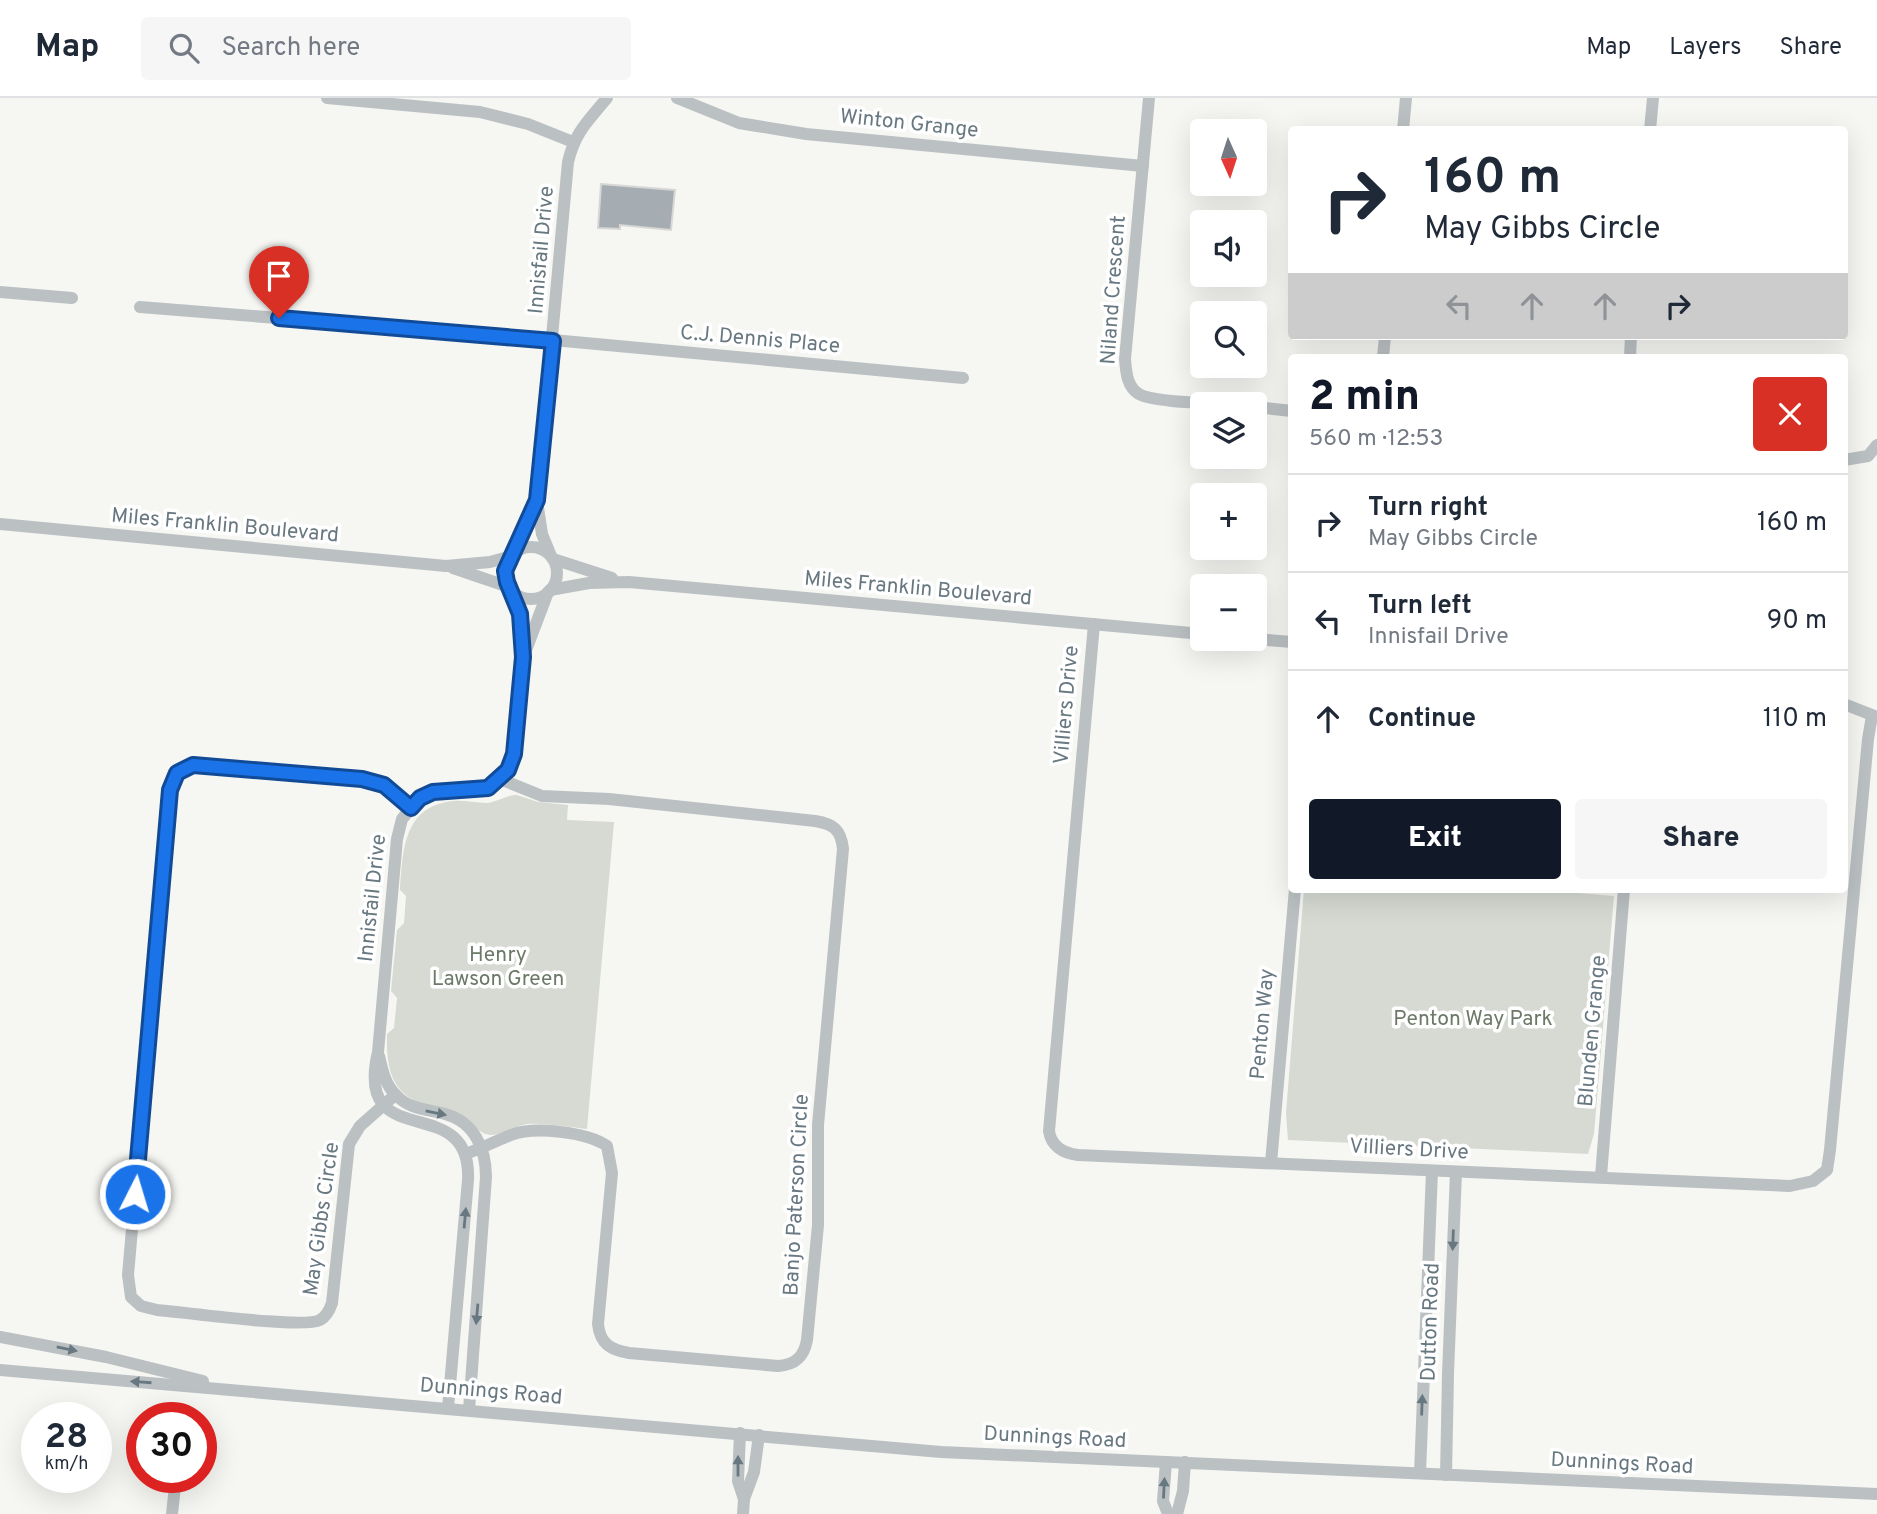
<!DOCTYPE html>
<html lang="en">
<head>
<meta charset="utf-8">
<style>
	:root { --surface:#fff; --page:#f6f6f7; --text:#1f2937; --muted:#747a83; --line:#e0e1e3; --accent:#111827 }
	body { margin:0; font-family:Overpass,sans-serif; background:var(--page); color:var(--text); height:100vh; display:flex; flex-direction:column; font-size:26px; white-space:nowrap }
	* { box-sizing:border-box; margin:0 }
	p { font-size:23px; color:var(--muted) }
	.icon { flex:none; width:38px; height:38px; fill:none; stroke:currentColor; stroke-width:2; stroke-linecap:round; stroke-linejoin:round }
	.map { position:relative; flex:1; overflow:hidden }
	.drawer { position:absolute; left:1288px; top:256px; width:560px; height:539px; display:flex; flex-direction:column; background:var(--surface); border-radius:7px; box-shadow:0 7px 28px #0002 }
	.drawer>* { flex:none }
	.guide { position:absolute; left:1288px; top:28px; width:560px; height:214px; border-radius:7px; box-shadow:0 7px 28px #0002; background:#fff; color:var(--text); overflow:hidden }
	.needle { width:46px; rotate:177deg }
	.tools { position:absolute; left:1190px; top:21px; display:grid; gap:14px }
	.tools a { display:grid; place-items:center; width:77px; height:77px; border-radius:7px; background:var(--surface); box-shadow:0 7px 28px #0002; font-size:35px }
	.speed { position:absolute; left:21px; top:1304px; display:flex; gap:14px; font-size:35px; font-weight:700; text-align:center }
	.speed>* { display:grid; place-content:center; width:91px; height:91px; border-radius:50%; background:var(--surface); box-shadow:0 7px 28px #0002; line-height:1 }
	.speed small { font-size:18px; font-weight:400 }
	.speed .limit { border:10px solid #d22; background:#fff; color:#111 }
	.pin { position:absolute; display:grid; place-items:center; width:60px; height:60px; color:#fff; margin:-72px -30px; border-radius:50% 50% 50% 0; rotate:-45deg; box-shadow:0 0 7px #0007 }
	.pin .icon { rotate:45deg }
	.me { position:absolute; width:77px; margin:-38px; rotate:5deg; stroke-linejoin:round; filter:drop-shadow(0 0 5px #0008) }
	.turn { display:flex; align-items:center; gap:24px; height:147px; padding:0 21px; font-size:32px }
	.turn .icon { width:91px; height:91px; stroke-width:2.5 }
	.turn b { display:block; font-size:49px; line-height:60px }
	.lanes { display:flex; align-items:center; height:66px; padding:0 21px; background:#0003; justify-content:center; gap:35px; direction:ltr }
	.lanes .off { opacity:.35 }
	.round { display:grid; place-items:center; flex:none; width:74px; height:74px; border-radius:7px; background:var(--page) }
	.overview { display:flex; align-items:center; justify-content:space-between; height:119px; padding:0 21px }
	h1 { font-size:42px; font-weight:800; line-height:52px; color:var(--accent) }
	.button { display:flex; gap:14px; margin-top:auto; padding:14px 21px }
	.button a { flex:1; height:80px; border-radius:7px; background:var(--accent); color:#fff; font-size:28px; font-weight:800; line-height:80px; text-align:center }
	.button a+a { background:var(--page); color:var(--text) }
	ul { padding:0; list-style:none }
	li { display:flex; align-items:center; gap:21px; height:98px; padding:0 21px; border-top:2px solid var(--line) }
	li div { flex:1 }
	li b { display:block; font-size:26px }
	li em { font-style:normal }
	header { display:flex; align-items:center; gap:42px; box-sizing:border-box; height:98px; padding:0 35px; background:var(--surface); border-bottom:2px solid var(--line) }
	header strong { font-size:33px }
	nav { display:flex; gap:38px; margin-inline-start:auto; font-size:24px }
	.search { width:490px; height:63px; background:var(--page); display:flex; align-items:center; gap:18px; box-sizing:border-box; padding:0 24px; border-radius:7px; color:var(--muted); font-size:26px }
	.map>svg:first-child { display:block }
	.green { fill:#d6dad3 }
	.building { fill:#a6adb2; stroke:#d7d7d6; stroke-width:2 }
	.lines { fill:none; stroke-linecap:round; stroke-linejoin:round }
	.minor { stroke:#bbc0c3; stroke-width:12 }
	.oneway { fill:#687881 }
	.route-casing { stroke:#114b97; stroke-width:18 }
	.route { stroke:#1a73e8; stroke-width:12 }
	.labels { text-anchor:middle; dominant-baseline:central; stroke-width:7; stroke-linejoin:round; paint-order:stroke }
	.street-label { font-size:21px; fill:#687881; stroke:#fff }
	.park-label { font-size:21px; fill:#6c7966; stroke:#fff }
</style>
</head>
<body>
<header>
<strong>Map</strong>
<div class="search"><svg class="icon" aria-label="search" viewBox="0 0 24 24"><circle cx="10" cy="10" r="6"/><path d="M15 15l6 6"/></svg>Search here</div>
<nav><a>Map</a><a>Layers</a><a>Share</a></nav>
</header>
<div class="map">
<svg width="1877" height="1416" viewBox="0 0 1877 1416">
	<rect width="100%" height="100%" fill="#f6f6f3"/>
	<g class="green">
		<path d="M517,697L538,704L568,707L567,722L614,724L587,1031C567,1029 547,1025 527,1026C515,1028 504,1037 491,1037C481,1037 473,1026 463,1022C411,1002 385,1001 387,936L394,930L397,900L391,893L397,832L404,825L406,798L400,792C403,753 403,708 453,703C464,702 475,705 486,705C497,704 506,697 517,697Z"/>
		<polygon points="1304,791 1532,791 1614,798 1594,1036 1588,1056 1288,1042 1286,1015"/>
	</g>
	<polygon class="building" points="601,86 675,92 671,132 620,127 620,131 598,130"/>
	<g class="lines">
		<g class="minor">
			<polyline points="327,0 480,14 528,26 573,44"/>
			<polyline points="677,0 739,25 806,36 1143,68"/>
			<path d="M1149,0L1125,261C1126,274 1127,289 1139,296C1152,304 1206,305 1224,306"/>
			<polyline points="1403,32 1406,0"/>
			<polyline points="1650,32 1653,0"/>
			<polyline points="0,194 72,200"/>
			<polyline points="140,209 553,242 963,280"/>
			<polyline points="1383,259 1385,238"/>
			<polyline points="1630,259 1631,238"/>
			<polyline points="1255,309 1292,313"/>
			<polyline points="1844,362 1868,358 1877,347"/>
			<polyline points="0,426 446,468 490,464 512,458"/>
			<circle cx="531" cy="475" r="26"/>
			<polyline points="514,455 537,403"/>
			<path d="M551,458L542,436L537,403L568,64C575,34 588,23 607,0"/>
			<polyline points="553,461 612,480"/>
			<polyline points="453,470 509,489"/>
			<polyline points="550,492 589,485 629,484 1202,536"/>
			<path d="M1094,526L1049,1033C1051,1048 1063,1055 1078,1057L1790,1088L1813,1083L1827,1072L1830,1052L1868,641L1872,618"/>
			<polyline points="1255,541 1292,544"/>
			<polyline points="526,552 548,494"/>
			<polyline points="1844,606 1877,619"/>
			<path d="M379,958C382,971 385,987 396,997C410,1012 427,1011 445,1016C475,1024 486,1052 486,1079L469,1312"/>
			<path d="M395,997L360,1028L349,1046L332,1205C330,1211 327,1218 320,1222C302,1231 185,1214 157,1212L141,1208L131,1199L128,1177L170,692L177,675L193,667L362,681L384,687L411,710"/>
			<path d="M465,1056C481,1051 495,1043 511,1037C534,1028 587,1034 607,1048L612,1075L598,1226C600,1246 611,1252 629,1255L778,1268C795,1267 804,1259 807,1242L818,1127V1027L843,751C841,732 834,726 815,723L609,701L542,698L500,681"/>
			<polyline points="1271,1065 1295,791"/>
			<polyline points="1601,1078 1624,791"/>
			<polyline points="0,1239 106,1259 203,1283"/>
			<polyline points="0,1272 941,1354 1877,1396"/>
			<path d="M448,1310L468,1082C472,990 353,1059 378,954L397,741L402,721L420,700L433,694L488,690L508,672L514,656L523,559L520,516L511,492"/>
			<polyline points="740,1335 738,1383 744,1401"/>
			<polyline points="1166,1364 1163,1403 1168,1416"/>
			<polyline points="1420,1375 1432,1073"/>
			<polyline points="1446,1377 1448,1276 1456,1074"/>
			<polyline points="172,1416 176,1379"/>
			<polyline points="743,1416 744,1401 754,1374 759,1337"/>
			<polyline points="1177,1416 1183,1393 1185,1364"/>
		</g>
	</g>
	<defs><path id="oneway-solid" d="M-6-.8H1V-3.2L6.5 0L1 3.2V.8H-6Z" transform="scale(1.75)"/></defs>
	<g class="oneway">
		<use href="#oneway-solid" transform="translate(436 1015) rotate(11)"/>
		<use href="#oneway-solid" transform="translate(465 1120) rotate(-85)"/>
		<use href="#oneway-solid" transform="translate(1453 1142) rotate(92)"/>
		<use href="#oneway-solid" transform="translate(477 1216) rotate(95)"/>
		<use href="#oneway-solid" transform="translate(67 1251) rotate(12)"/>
		<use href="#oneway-solid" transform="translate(141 1284) rotate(-176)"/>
		<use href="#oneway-solid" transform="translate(1422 1307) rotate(-88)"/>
		<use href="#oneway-solid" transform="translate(738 1368) rotate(-90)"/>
		<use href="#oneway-solid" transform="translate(1164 1390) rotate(-87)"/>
	</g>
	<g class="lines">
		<g class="route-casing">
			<polyline id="route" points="135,1096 170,692 177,675 193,667 362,681 384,687 411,710 420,700 433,694 488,690 508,672 514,656 523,559 520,516 507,484 505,473 537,402 553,243 279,220"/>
		</g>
		<use href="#route" class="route"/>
	</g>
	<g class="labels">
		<g class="street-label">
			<text transform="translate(909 26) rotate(6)">Winton Grange</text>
			<text transform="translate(542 152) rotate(-85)">Innisfail Drive</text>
			<text transform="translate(1114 192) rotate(-86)">Niland Crescent</text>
			<text transform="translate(760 242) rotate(5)">C.J. Dennis Place</text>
			<text transform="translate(225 428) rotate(5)">Miles Franklin Boulevard</text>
			<text transform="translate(918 491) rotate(5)">Miles Franklin Boulevard</text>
			<text transform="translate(1067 607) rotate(-85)">Villiers Drive</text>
			<text transform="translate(373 800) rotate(-84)">Innisfail Drive</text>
			<text transform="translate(1263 926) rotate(-85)">Penton Way</text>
			<text transform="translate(1593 933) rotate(-85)">Blunden Grange</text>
			<text transform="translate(1409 1052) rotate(3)">Villiers Drive</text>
			<text transform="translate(797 1097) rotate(-87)">Banjo Paterson Circle</text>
			<text transform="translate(322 1121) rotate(-82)">May Gibbs Circle</text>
			<text transform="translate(1431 1224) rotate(-88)">Dutton Road</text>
			<text transform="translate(491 1294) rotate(5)">Dunnings Road</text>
			<text transform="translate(1055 1340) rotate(3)">Dunnings Road</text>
			<text transform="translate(1622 1366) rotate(3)">Dunnings Road</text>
		</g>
		<g class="park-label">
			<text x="498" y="857">Henry<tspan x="498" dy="24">Lawson Green</tspan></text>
			<text x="1473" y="921">Penton Way Park</text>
		</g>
	</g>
</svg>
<div class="tools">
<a><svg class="needle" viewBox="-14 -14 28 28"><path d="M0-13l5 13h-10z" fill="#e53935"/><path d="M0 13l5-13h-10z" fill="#747a83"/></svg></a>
<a><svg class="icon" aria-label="sound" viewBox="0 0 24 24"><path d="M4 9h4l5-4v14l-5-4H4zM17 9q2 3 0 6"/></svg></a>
<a><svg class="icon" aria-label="search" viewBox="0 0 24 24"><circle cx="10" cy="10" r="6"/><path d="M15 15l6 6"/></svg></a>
<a><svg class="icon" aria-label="layers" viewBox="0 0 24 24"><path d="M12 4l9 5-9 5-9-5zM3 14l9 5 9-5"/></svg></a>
<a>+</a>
<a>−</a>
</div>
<div class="speed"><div>28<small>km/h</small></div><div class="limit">30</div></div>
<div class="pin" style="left:279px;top:220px;background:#d93025"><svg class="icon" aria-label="arrive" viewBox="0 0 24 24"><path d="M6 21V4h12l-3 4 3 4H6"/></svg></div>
<svg class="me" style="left:135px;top:1096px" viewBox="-20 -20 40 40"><circle r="17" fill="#1a73e8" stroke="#fff" stroke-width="3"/><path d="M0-11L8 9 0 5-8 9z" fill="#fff"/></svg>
<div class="guide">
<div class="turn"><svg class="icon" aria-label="right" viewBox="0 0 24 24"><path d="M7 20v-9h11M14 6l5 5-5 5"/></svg><div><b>160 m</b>May Gibbs Circle</div></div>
<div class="lanes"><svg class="icon off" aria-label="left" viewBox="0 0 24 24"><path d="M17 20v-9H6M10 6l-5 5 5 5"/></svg><svg class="icon off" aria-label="ahead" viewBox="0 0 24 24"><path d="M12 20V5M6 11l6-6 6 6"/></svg><svg class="icon off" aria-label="ahead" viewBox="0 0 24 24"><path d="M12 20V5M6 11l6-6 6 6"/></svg><svg class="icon" aria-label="right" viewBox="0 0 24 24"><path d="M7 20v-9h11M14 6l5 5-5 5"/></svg></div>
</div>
<section class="drawer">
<div class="overview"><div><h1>2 min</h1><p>560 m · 12:53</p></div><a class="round" style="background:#d93025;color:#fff"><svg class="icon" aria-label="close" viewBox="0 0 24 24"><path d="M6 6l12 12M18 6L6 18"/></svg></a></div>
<ul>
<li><svg class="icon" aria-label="right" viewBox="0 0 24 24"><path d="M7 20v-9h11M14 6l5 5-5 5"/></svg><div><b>Turn right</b><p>May Gibbs Circle</p></div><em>160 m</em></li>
<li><svg class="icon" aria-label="left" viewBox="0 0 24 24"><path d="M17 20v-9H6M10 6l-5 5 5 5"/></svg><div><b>Turn left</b><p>Innisfail Drive</p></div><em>90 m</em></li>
<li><svg class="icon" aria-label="ahead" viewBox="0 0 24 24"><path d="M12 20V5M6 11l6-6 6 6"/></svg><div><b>Continue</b></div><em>110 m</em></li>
</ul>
<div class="button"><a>Exit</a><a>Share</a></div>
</section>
</div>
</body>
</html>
